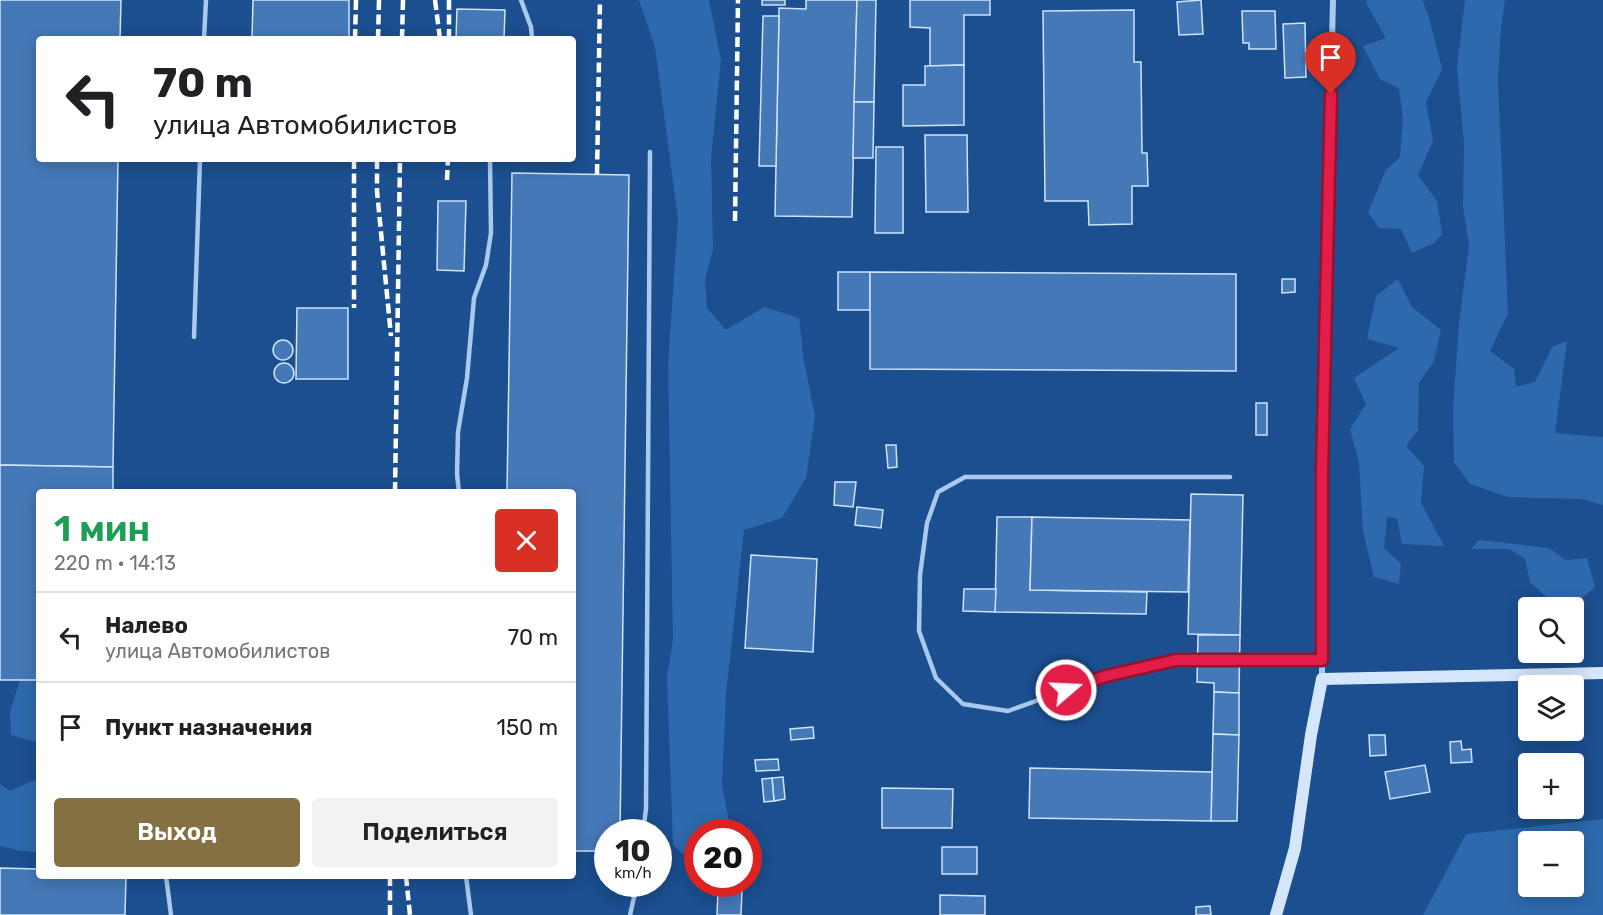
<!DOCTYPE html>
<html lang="ru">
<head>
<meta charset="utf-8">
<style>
	:root { --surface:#fff; --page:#f2f2f2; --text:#202124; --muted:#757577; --line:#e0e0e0; --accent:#847042 }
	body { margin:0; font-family:Rubik,sans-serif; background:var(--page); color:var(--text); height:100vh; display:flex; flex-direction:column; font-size:22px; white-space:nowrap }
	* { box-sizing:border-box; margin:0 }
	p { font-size:20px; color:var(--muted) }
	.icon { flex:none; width:33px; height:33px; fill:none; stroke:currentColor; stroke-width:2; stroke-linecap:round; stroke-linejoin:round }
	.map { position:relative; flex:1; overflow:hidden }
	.panel { position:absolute; left:36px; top:489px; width:540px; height:390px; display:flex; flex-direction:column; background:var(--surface); border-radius:6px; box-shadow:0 3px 15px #0003 }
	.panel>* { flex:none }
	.banner { position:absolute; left:36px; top:36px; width:540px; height:126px; border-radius:6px; box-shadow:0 3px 15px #0003; background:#fff; color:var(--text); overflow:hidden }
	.controls { position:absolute; left:1518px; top:597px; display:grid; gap:12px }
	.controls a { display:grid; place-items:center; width:66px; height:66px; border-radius:6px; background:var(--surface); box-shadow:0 3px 15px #0003; font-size:30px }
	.speed { position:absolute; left:594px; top:819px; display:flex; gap:12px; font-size:30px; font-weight:700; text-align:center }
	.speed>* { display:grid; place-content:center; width:78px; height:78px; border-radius:50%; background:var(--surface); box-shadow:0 3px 15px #0003; line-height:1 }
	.speed small { font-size:15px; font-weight:400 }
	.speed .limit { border:9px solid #d22; background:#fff; color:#111 }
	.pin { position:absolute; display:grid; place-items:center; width:51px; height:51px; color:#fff; margin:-62px -26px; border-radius:50% 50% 50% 0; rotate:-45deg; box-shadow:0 0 6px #0007 }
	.pin .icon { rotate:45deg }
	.me { position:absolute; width:66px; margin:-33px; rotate:71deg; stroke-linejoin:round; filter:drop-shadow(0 0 4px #0008) }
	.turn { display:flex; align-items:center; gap:21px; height:126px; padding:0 18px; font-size:27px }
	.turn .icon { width:78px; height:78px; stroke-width:2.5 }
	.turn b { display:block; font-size:42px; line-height:51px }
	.round { display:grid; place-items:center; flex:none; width:63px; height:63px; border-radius:6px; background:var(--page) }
	.summary { display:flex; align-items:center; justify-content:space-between; height:102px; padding:0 18px }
	h1 { font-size:36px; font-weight:600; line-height:45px; color:#1e9e55 }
	.button { display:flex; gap:12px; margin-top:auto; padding:12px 18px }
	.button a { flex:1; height:69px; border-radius:6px; background:var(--accent); color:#fff; font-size:24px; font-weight:600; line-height:69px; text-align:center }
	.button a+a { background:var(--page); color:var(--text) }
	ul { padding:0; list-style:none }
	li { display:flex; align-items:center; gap:18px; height:90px; padding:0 18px; border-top:2px solid var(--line) }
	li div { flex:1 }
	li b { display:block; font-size:22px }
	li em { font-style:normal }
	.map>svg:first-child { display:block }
	.green { fill:#2e69ad; fill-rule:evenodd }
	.building { fill:#4478b7; stroke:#cfe3fa; stroke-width:1.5 }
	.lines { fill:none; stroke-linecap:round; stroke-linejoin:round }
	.lane { stroke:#a9c9ee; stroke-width:4.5 }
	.street { stroke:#a9c9ee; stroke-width:6 }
	.secondary { stroke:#d6e6fa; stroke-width:12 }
	.rail { stroke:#fff; stroke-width:4.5; stroke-dasharray:10 4.5; stroke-linecap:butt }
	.route-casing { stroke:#92132f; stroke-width:15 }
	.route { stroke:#e11d48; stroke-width:10 }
</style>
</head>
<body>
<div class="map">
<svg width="1603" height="915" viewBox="0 0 1603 915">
	<rect width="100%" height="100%" fill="#1b4f8f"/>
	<g class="green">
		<polygon points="639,0 709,0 721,60 711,158 713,250 705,280 707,308 726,330 764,307 799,318 804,361 815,416 806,478 782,518 744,530 726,694 722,785 731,832 698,832 697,867 673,845 667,677 673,640 668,364 678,219 655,47"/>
		<polygon points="1367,0 1422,0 1428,14 1442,69 1426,102 1433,141 1418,175 1437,201 1442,234 1434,243 1412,253 1401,229 1379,228 1368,212 1386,170 1400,157 1403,120 1399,88 1380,79 1363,46 1386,38 1366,3"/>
		<polygon points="1465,0 1505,0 1501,28 1498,81 1508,313 1490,351 1514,369 1516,387 1535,382 1552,347 1567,341 1555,433 1603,437 1603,505 1582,499 1508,497 1470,484 1454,462 1453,410 1459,323 1469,246 1463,207 1464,142 1457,67"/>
		<polygon points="1398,279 1412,307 1441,330 1434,361 1419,383 1418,430 1406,446 1424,466 1421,503 1444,546 1402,544 1397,518 1387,517 1384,548 1401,564 1399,584 1374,577 1363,531 1359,462 1350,429 1366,404 1354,378 1399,348 1367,339 1376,296"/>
		<polygon points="1479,540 1549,548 1566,560 1587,558 1595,587 1576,603 1554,604 1530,582 1525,559 1509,549 1471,549"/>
		<polygon points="20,680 39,680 39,743 11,735 10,712"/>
		<polygon points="39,778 39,852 21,851 0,846 0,784 10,791"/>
		<path d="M1603,819V915H1423L1466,834ZM1528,842H1574V886H1528Z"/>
	</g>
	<g class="building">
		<polygon points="0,0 121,0 120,39 39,39 39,159 118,159 113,467 0,465"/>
		<polygon points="253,0 349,0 349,39 252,39"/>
		<rect x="762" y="0" width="23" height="5"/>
		<polygon points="806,0 857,0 852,217 775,216 779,8 806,9"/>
		<polygon points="857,0 876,0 874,102 854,102"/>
		<polygon points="910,0 990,0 990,15 964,15 964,65 930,66 930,28 910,27"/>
		<polygon points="1201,0 1203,34 1179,35 1177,2"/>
		<polygon points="457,9 505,10 504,39 456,39"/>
		<polygon points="1134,10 1134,62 1141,62 1142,153 1147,153 1148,186 1132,186 1132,224 1089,225 1088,201 1045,201 1043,11"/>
		<polygon points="1242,11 1275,11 1276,49 1249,49 1249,43 1243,43"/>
		<polygon points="763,16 779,16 776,166 759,166"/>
		<polygon points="1305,23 1306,77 1285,78 1283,24"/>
		<polygon points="964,65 964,125 903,126 903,85 925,85 925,66"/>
		<polygon points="854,102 874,102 873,158 853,158"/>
		<polygon points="925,135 967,135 968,212 926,212"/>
		<polygon points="876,147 903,147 903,233 875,233"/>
		<polygon points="512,173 629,175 620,832 608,832 608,851 573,851 573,492 507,492"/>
		<polygon points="438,201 466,201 464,271 437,270"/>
		<rect x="838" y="272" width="32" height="38"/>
		<polygon points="870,272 1236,274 1236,371 870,369"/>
		<polygon points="1282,279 1295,279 1295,292 1282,293"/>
		<polygon points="297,308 348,308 348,379 296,379"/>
		<circle cx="283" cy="350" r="10"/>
		<circle cx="284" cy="373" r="10"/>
		<rect x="1256" y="403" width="11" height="32"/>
		<polygon points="886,445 896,445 897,467 888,468"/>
		<polygon points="0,465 113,467 113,492 39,492 39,680 0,680"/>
		<polygon points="835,482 856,482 853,507 834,505"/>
		<polygon points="1191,494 1243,495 1240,635 1188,634"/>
		<polygon points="857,507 883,510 881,528 855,525"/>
		<polygon points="997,517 1032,517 1030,590 1147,592 1146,614 995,612"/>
		<polygon points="1032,517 1190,520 1188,592 1030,590"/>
		<polygon points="751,555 817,559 813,652 745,648"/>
		<polygon points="964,589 996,589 995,612 963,611"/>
		<polygon points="1198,635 1240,635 1239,693 1214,692 1214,683 1197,682"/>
		<polygon points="1214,692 1239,693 1239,735 1213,734"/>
		<polygon points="813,727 814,738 791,740 790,729"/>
		<polygon points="1213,734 1239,735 1237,821 1211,821"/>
		<polygon points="1369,735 1385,735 1386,755 1370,756"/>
		<polygon points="1461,741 1462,750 1471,749 1472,762 1451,763 1450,742"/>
		<polygon points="778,759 779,770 756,771 755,760"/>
		<polygon points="1425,765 1430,792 1390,799 1385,772"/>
		<polygon points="1030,768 1212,772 1211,821 1029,818"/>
		<polygon points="783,777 785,799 774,801 772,778"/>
		<polygon points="772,778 774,801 764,802 762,779"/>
		<polygon points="882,788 953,789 952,828 882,828"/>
		<rect x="942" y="847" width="35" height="27"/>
		<polygon points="0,868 39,869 39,876 126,876 125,915 0,915"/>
		<polygon points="718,889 742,890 741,915 717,915"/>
		<polygon points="940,895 985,896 985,915 940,915"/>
		<polygon points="1210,906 1211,915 1196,915 1196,907"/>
	</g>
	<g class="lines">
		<g class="lane">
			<polyline points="521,0 531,27 532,39"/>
			<polyline points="204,39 206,0"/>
			<polyline points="194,337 200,159"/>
			<polyline points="1230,477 965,477 938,492 927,523 920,575 919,631 936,678 963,704 1008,711 1106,676 1176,660 1322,660"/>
			<polyline points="459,492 457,474 458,432 467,378 474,298 486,265 491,233 490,159"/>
			<polyline points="643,832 646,809 650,152"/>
			<polyline points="166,876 171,915"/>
			<polyline points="466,876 471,915"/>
			<polyline points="630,915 637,884"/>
		</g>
		<polyline class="street" points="1322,679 1322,471 1333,0"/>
		<polyline class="secondary" points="1276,915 1295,848 1311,735 1322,679 1603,673"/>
		<g class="rail">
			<polyline points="435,0 440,39"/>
			<polyline points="355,39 356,0"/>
			<polyline points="378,39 379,0"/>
			<polyline points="402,39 403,0"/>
			<polyline points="449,39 449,0"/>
			<polyline points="354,159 354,308"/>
			<polyline points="377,159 377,191 391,336"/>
			<polyline points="597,174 600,0"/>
			<polyline points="447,180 448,159"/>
			<polyline points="735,221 738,0"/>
			<polyline points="395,492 400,159"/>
			<polyline points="406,876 410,915"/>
			<polyline points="390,915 390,876"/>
		</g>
	</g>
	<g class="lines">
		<g class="route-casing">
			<polyline id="route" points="1066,690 1106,676 1176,660 1322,660 1322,471 1331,94"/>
		</g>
		<use href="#route" class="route"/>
	</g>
</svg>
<div class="controls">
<a><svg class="icon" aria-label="search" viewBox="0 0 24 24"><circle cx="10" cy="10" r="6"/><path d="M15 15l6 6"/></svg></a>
<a><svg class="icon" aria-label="layers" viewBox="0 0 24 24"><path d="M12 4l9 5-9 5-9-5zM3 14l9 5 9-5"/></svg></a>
<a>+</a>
<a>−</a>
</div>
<div class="speed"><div>10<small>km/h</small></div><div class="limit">20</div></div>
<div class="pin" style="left:1331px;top:94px;background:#d93025"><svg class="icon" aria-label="arrive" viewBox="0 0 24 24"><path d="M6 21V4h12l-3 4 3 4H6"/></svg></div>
<svg class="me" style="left:1066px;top:690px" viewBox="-20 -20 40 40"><circle r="17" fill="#e11d48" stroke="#fff" stroke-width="3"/><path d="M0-11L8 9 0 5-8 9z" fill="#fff"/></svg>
<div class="banner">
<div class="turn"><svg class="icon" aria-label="left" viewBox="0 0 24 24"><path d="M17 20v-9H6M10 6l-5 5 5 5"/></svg><div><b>70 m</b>улица Автомобилистов</div></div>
</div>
<section class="panel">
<div class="summary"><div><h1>1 мин</h1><p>220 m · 14:13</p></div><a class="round" style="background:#d93025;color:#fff"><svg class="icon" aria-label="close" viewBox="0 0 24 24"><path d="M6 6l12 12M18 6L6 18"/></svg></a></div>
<ul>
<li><svg class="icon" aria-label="left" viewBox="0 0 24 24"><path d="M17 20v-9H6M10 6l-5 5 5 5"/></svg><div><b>Налево</b><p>улица Автомобилистов</p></div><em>70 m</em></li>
<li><svg class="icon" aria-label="arrive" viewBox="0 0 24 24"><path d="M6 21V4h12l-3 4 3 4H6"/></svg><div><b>Пункт назначения</b></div><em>150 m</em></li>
</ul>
<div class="button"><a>Выход</a><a>Поделиться</a></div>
</section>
</div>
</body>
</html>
